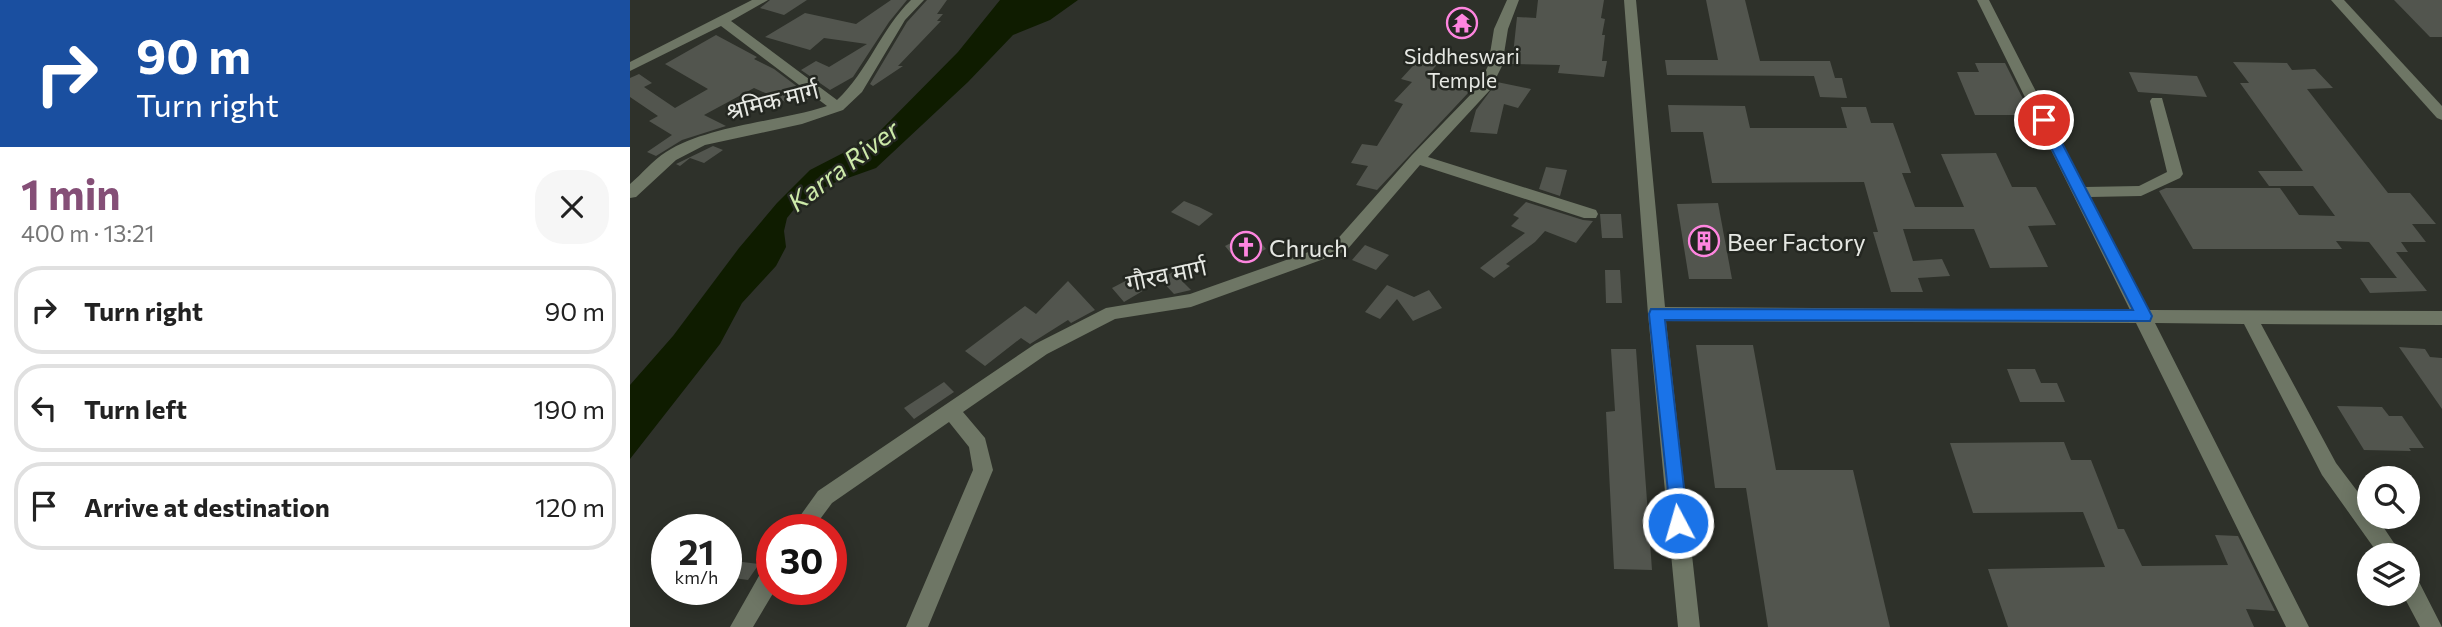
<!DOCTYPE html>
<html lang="en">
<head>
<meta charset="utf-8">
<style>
	:root { --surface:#fff; --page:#f6f6f6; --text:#222; --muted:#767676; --line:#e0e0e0; --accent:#854f77 }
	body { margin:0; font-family:Commissioner,"Noto Sans Devanagari",sans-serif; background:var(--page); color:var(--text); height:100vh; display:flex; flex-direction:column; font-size:26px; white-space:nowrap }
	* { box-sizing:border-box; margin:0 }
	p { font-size:23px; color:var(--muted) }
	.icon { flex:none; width:38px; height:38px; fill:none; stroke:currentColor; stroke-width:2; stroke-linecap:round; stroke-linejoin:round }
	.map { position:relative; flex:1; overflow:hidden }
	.side { display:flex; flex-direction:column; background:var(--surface); width:630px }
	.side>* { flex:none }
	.banner { background:#1a4fa0; color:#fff; overflow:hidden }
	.fabs { position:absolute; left:1727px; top:466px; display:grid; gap:14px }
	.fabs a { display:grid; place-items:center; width:63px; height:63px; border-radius:50%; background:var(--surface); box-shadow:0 4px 18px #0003; font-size:35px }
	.speed { position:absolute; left:21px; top:514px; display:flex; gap:14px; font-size:35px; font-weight:700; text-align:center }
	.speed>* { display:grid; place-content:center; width:91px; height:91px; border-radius:50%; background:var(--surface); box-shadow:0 4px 18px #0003; line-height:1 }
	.speed small { font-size:18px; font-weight:400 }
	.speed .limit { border:10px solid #d22; background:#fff; color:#111 }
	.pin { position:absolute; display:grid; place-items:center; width:60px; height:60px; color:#fff; margin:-30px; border:4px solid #fff; border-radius:50%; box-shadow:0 2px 7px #0007 }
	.me { position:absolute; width:77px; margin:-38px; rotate:354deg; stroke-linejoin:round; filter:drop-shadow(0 0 5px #0008) }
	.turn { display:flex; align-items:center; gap:24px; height:147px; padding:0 21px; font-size:32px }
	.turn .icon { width:91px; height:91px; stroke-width:2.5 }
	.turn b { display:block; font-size:49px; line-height:60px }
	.round { display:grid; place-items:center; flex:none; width:74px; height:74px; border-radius:28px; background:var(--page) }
	.overview { display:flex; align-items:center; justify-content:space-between; height:119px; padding:0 21px }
	h1 { font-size:42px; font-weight:700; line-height:52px; color:var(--accent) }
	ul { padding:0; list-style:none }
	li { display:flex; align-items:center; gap:21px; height:88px; margin:0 14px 10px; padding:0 7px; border:4px solid var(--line); border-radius:28px }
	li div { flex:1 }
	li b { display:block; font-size:26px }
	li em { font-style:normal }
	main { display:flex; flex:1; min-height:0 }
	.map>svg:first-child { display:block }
	.water { fill:#0f1c00 }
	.building { fill:#52554e }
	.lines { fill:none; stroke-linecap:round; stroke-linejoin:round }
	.minor { fill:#6e7665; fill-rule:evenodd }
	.route { fill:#1a73e8; stroke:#114b97; stroke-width:2 }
	.labels { text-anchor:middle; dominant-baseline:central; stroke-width:5; stroke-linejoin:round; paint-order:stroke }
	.far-poi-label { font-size:21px; fill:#e6e8e3; stroke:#242721 }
	.street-label { font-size:24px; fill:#e6e8e3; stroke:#242721 }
	.poi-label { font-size:24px; fill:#e6e8e3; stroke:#242721; text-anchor:start }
	.water-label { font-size:26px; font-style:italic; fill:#cdeaa9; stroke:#242721 }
</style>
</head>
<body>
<main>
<section class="side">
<div class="banner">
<div class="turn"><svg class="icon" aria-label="right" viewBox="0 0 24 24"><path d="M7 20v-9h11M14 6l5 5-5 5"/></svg><div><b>90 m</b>Turn right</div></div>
</div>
<div class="overview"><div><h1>1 min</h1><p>400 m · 13:21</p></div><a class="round"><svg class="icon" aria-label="close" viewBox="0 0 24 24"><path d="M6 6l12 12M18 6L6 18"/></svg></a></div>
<ul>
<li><svg class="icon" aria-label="right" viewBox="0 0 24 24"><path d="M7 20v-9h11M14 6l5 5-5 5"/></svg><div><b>Turn right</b></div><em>90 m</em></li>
<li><svg class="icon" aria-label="left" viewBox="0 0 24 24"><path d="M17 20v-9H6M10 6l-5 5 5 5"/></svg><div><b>Turn left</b></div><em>190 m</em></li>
<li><svg class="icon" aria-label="arrive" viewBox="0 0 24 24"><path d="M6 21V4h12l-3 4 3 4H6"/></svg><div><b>Arrive at destination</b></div><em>120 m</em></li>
</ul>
</section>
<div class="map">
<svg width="1812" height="627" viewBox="0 0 1812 627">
	<rect width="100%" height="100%" fill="#2e312a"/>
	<polygon class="water" points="370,0 448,0 420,20 383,35 338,82 246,168 201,184 170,202 157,218 154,231 156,247 146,266 112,303 90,344 0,459 0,385 43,336 109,248 147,203 180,170 244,137 328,52"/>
	<g class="building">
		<polygon points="140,0 177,0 154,15 130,8"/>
		<polygon points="261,0 277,0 259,22 223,77 200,90 171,70 186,61 199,67 237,44 194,38 180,50 135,37 175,13 226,24"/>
		<polygon points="297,0 317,0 307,14 313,14 307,21 311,21 268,66 273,66 243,86 240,84 277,22"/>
		<polygon points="908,0 974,0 971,18 975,19 972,35 975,35 972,61 977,61 974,77 928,73 930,65 882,64 887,17 906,18"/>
		<polygon points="1076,0 1115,0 1130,61 1200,61 1205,78 1212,78 1217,98 1190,97 1184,76 1037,75 1035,60 1088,60"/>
		<polygon points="1764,0 1812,0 1812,37 1800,37"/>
		<polygon points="86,35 127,57 124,59 144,69 181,97 171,103 165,99 158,103 124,88 74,115 96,126 52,140 26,156 17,152 42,135 19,121 28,116 0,97 0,78 9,74 22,83 14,87 45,108 78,89 35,64"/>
		<polygon points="791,57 809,62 796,78 839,92 747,190 726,185 738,166 721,163 732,144 747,146 773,104 764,101 782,82 771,79"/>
		<polygon points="1603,62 1657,63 1662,70 1685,69 1703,88 1677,89 1758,193 1780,193 1806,224 1782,224 1796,242 1771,242 1778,252 1766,252 1797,291 1740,293 1730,278 1767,278 1739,242 1706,241 1712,249 1563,249 1529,191 1536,188 1650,188 1669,215 1705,216 1683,186 1639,186 1628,171 1673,171 1610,83 1619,83"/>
		<polygon points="1345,63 1375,63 1401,115 1345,115 1327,72 1349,72"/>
		<polygon points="1499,72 1567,76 1577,97 1508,92"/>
		<polygon points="867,82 901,89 888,108 874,104 867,134 840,132 846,110"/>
		<polygon points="1038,105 1115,106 1120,128 1217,128 1211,107 1236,107 1241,123 1263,123 1281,173 1272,173 1285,207 1334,207 1311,154 1366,153 1382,187 1406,187 1426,225 1398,226 1418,267 1360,268 1344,229 1273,229 1283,261 1312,259 1320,276 1288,278 1293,292 1261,292 1243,232 1248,232 1234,182 1082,183 1073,132 1041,132"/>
		<polygon points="83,146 93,150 74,163 60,158 50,166 46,164"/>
		<polygon points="916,167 937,170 930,196 909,189"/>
		<polygon points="554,201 569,207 583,214 569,226 541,212"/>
		<polygon points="896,202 953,220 963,221 946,243 915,231 905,242 876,264 880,266 864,278 850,268 895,233 881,226 889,218 883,215"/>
		<polygon points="1088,203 1102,279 1059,279 1047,204"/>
		<polygon points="970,214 991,214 993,238 972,238"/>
		<polygon points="623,232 636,249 609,263 595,246"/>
		<polygon points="735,245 759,255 746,270 722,260"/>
		<polygon points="975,270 990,270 992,303 976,303"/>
		<polygon points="543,272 561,290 544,294 530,279"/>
		<polygon points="505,276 516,289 494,302 482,288"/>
		<polygon points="438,281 465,310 441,323 438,320 400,344 391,338 355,366 335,351 395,306 406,314"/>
		<polygon points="757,285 784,297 799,290 812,308 783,321 767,299 750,319 735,312"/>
		<polygon points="1066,345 1123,345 1146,470 1223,470 1260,627 1138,627 1116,488 1085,488"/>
		<polygon points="1769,347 1795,349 1800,357 1812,358 1812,409"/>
		<polygon points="981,349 1006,349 1022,570 984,569 976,412 985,411"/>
		<polygon points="1377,369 1405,369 1411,383 1427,383 1435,402 1390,402"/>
		<polygon points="314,382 324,392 284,419 274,408"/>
		<polygon points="1707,406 1752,407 1759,416 1772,416 1794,448 1779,448 1781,451 1734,450"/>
		<polygon points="1434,442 1441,460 1461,460 1488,529 1494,529 1512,566 1598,565 1585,535 1608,536 1645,611 1616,609 1624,627 1378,627 1358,569 1475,567 1453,512 1343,513 1320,443"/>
		<polygon points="96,560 129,564 118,580 96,577"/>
	</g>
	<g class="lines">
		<g class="minor">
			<path d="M122,0H138L101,21L207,100C238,71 251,29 281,0H294L275,20L232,92L213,110L172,124L75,145L46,160L6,197L0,198V184C12,174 23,160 36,152C79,125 148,122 197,106L91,26L0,71V62Z"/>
			<polygon points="877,0 889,0 878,29 872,66 860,90 798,157 966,210 968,214 966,218 954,218 790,165 716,251 561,307 485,319 417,354 333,412 355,438 363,470 298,627 276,627 343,470 339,447 319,422 202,503 182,530 160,530 188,491 405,344 476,308 560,294 704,243 782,155 847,88 858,66 864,29"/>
			<polygon points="994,0 1006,0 1035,307 1500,310 1347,0 1359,0 1455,187 1509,186 1537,172 1520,101 1522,98 1532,98 1553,174 1550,178 1511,196 1460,197 1518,310 1812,311 1812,325 1631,324 1706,463 1740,508 1740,516 1746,516 1772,555 1749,555 1692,475 1614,324 1525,323 1679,627 1656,627 1506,323 1036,321 1070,627 1048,627 1018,314"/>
			<polygon points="1701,0 1714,0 1812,106 1812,120 1807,118"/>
			<polygon points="142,564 142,590 145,590 123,627 100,627 134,567"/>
			<polygon points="1778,573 1786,576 1812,627 1790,627 1772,593 1778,593"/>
		</g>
	</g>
	<polygon class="route" points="1414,115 1420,120 1522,316 1520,321 1035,320 1058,523 1055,529 1048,531 1042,529 1019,314 1021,309 1503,310 1407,120"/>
	<defs>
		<g id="temple-ring" transform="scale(1.575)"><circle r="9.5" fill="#242721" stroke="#fe85df" stroke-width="1.5"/><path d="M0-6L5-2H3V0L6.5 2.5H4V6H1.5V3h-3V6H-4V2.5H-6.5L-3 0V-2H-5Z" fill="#fe85df"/></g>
		<g id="building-ring" transform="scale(1.575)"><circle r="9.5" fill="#242721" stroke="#fe85df" stroke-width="1.5"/><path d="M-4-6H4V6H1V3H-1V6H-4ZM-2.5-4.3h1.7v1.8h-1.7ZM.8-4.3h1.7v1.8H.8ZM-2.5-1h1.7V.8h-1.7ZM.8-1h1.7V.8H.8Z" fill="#fe85df"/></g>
		<g id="church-ring" transform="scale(1.575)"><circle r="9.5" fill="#242721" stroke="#fe85df" stroke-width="1.5"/><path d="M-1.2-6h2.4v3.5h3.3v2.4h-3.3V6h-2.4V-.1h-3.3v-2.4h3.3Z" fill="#fe85df"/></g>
	</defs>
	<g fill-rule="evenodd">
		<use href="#temple-ring" x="832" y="23"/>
		<use href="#building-ring" x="1074" y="241"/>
		<use href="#church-ring" x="616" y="247"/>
	</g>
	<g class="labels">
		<g class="far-poi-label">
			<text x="832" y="55">Siddheswari<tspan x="832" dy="24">Temple</tspan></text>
		</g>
		<g class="street-label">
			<text transform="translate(142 100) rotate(-14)">श्रमिक मार्ग</text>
			<text transform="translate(536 274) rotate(-12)">गौरव मार्ग</text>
		</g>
		<g class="poi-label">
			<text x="1097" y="241">Beer Factory</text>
			<text x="639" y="247">Chruch</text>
		</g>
		<g class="water-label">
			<text transform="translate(213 165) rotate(-37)">Karra River</text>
		</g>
	</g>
</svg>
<div class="fabs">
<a><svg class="icon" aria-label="search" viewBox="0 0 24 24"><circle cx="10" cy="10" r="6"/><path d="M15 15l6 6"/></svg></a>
<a><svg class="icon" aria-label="layers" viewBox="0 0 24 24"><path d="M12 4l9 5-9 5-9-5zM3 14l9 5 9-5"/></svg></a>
</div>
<div class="speed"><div>21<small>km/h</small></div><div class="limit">30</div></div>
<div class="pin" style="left:1414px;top:120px;background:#d93025"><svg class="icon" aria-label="arrive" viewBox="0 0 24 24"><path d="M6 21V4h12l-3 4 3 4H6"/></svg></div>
<svg class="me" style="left:1048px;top:523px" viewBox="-20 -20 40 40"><circle r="17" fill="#1a73e8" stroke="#fff" stroke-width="3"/><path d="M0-11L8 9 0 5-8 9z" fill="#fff"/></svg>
</div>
</main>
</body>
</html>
